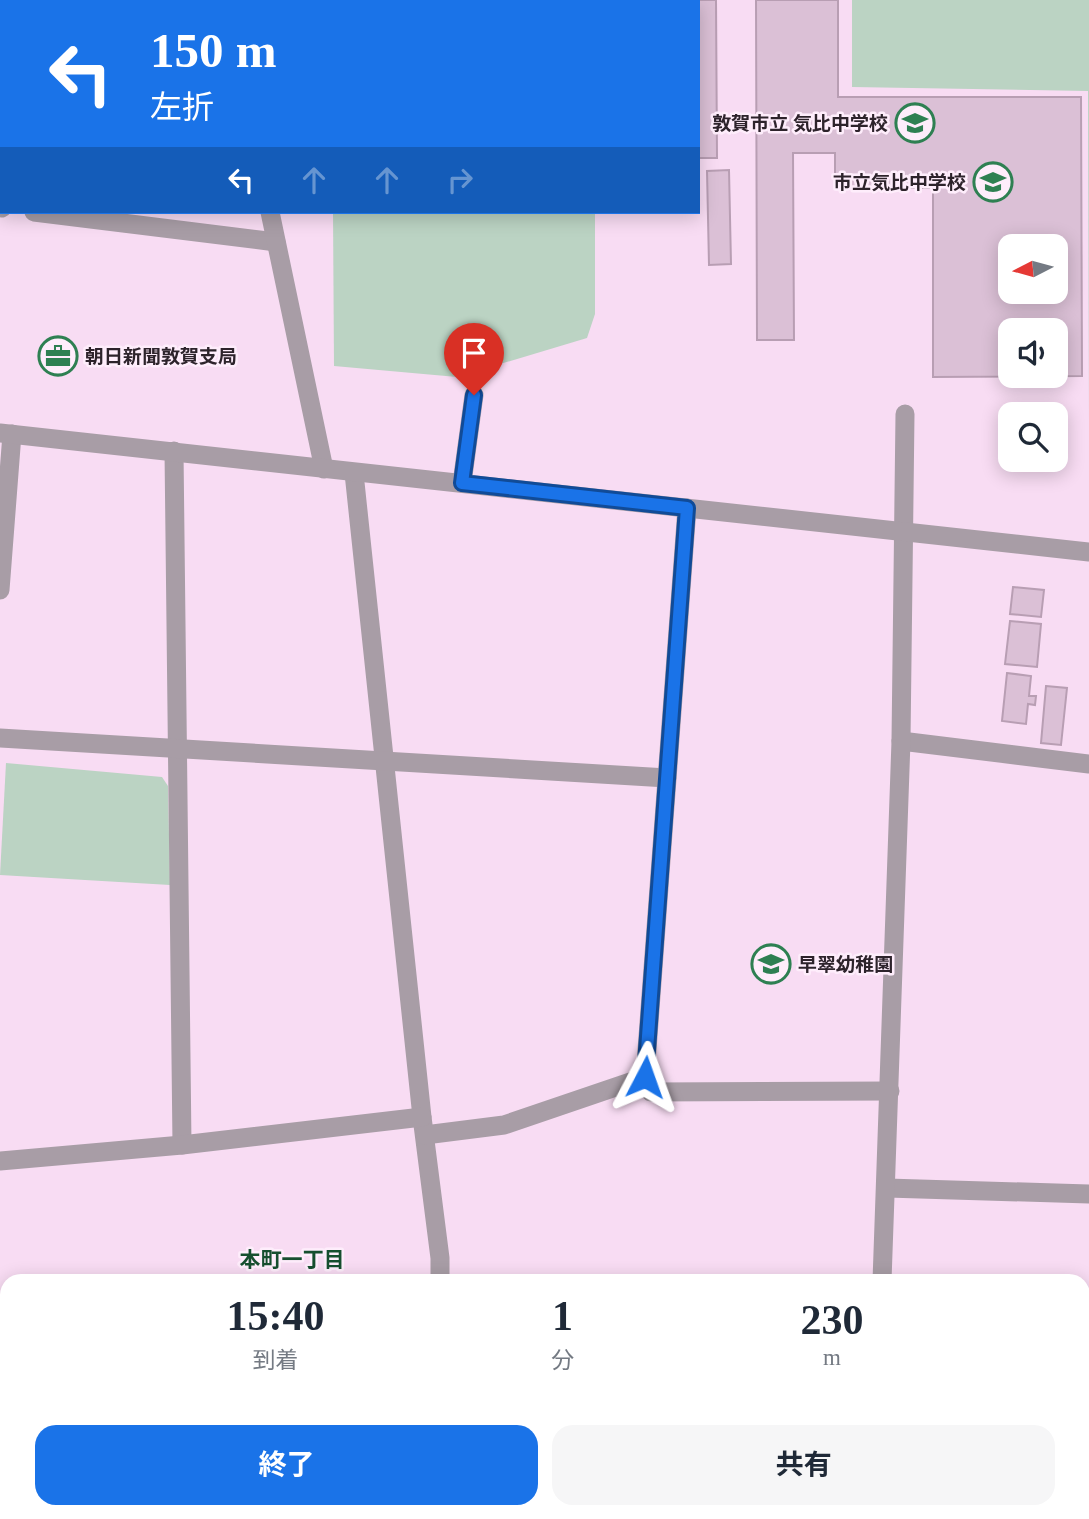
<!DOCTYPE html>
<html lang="ja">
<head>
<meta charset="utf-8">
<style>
	:root { --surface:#fff; --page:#f6f6f7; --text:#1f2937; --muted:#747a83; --accent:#1a73e8 }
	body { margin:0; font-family:"Times New Roman","Noto Sans JP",serif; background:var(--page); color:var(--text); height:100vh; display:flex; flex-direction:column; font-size:26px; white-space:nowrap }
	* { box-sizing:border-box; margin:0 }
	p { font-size:23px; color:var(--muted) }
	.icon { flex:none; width:38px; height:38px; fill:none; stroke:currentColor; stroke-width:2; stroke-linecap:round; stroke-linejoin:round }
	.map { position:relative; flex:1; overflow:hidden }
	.side { position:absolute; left:0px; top:1274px; width:1090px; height:245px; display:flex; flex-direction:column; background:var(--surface); border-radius:21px 21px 0 0; box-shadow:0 4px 18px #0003 }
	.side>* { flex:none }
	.top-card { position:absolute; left:0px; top:0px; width:700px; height:214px; box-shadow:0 4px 18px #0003; background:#1a73e8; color:#fff; overflow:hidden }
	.needle { width:46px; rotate:264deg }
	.tools { position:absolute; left:998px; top:234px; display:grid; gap:14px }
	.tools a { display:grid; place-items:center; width:70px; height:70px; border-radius:14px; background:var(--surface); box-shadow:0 4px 18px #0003; font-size:35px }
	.pin { position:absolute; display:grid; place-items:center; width:60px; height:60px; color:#fff; margin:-72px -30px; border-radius:50% 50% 50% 0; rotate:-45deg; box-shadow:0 0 7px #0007 }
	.pin .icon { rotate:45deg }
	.me { position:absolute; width:77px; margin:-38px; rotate:4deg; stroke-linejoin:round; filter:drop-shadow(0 0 5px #0008) }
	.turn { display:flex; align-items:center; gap:24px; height:147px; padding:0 35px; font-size:32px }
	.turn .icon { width:91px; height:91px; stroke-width:2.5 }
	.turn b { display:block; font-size:49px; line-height:60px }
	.lanes { display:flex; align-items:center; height:66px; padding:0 35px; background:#0003; justify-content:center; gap:35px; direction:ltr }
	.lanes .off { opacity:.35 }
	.eta { display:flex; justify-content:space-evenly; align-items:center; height:119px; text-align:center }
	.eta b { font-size:42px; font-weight:700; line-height:49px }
	.action { display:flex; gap:14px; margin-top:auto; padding:14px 35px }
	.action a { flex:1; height:80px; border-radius:21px; background:var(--accent); color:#fff; font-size:28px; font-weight:700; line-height:80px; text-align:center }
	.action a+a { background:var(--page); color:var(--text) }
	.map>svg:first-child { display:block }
	.green { fill:#bbd3c3 }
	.building { fill:#dbc0d6; stroke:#b89eb3; stroke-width:2; fill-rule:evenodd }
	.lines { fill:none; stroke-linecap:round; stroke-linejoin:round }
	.minor { stroke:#a89da6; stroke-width:19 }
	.tertiary { stroke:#a89da6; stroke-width:19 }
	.trunk { stroke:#6c5668; stroke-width:19 }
	.route-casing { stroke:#114b97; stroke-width:18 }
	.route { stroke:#1a73e8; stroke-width:12 }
	.labels { text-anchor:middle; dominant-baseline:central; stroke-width:5; stroke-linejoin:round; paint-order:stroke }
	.poi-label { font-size:19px; font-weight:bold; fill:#2d232b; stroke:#feedfb; text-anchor:end }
	.neighbourhood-label { font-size:21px; font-weight:bold; fill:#164f2f; stroke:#feedfb }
</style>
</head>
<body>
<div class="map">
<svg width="1089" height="1519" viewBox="0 0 1089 1519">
	<rect width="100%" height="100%" fill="#f8dcf3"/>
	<g class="green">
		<polygon points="852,0 1089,0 1089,421 1088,91 852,87"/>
		<polygon points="333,212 595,212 595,314 587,338 457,377 334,366"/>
		<polygon points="6,763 162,777 168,786 170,885 0,875"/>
	</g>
	<g class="building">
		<polygon points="332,0 392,0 332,2"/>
		<polygon points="413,0 716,0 717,158 698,158 698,2"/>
		<path d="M756,0H838V97H1081L1082,376L933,377V188H835V153H793L794,340H757ZM1010,247H1055V292H1010ZM1010,331H1055V376H1010Z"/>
		<polygon points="729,170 731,264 709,265 707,171"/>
		<polygon points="1013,587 1044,590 1041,617 1010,614"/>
		<polygon points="1010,621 1041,624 1037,667 1005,664"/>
		<polygon points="1007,673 1031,676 1029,696 1036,696 1035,705 1028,704 1026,724 1002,721"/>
		<polygon points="1046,686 1067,688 1061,745 1041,743"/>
	</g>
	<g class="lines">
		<g class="minor">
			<polyline points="227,0 228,2"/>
			<polyline points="0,6 2,6"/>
			<polyline points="0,207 2,208"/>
			<polyline points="34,212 276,242"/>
			<polyline points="270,212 324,469"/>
			<polyline points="174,451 182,1145"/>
			<polyline points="354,473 422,1117 440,1258 440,1281"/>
			<polyline points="462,483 474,395"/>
			<polyline points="687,508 645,1077 651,1092 890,1091"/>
			<polyline points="0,590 12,434"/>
			<polyline points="0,738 667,778"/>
			<polyline points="901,741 1089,764"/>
			<polyline points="425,1135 504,1125 645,1077"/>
			<polyline points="0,1161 182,1145 422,1117"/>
			<polyline points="887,1188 1089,1194"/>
			<polyline points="882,1281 901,741 905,414"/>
			<polyline points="284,1512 284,1519"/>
			<polyline points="876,1512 876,1519"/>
			<polyline points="609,1519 610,1512"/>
		</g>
		<polyline class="tertiary" points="0,433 1089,552"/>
		<g class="trunk">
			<polyline points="0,1403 7,1404"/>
			<polyline points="1083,1449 1089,1449"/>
		</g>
	</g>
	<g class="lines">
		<g class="route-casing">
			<polyline id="route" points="474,395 462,483 687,508 645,1077"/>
		</g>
		<use href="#route" class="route"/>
	</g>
	<defs>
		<g id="school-ring" transform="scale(2.0125)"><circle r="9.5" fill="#feedfb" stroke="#2e8052" stroke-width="1.5"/><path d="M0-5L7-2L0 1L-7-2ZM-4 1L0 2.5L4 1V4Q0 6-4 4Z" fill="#2e8052"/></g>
		<g id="office-ring" transform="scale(2.0125)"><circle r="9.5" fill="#feedfb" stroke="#2e8052" stroke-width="1.5"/><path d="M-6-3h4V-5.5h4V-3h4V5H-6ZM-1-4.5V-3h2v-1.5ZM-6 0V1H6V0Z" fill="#2e8052"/></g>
	</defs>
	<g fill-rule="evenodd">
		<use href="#school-ring" x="915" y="123"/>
		<use href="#school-ring" x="993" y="182"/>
		<use href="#office-ring" x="58" y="356"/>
		<use href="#school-ring" x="771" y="964"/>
	</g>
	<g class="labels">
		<g class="poi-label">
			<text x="888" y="123">敦賀市立 気比中学校</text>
			<text x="966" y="182">市立気比中学校</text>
			<text x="85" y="356" text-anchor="start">朝日新聞敦賀支局</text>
			<text x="798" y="964" text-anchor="start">早翠幼稚園</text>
		</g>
		<g class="neighbourhood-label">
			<text x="292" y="1260">本町一丁目</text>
		</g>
	</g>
</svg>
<div class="tools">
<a><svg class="needle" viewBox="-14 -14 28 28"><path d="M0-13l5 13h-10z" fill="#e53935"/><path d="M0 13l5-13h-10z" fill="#747a83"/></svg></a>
<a><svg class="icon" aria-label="sound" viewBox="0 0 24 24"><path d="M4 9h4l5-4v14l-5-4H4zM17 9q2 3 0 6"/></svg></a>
<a><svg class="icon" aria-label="search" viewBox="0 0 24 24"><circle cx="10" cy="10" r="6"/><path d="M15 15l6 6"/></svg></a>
</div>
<div class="pin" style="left:474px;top:395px;background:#d93025"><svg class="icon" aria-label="arrive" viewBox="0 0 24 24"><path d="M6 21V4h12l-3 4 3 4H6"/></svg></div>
<svg class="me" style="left:645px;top:1077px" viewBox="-20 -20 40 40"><path d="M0-17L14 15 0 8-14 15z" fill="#1a73e8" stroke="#fff" stroke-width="4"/></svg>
<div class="top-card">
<div class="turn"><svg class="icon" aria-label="left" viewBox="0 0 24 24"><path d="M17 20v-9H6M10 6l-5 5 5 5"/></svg><div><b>150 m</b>左折</div></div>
<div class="lanes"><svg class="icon" aria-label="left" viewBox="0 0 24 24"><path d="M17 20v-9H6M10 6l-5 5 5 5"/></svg><svg class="icon off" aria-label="ahead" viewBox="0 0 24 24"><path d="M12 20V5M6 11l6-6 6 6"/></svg><svg class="icon off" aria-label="ahead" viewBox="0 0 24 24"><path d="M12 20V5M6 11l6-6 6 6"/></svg><svg class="icon off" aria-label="right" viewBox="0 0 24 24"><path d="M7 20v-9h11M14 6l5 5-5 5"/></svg></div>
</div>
<section class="side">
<div class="eta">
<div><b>15:40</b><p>到着</p></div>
<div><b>1</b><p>分</p></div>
<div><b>230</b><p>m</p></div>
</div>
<div class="action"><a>終了</a><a>共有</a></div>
</section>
</div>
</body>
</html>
